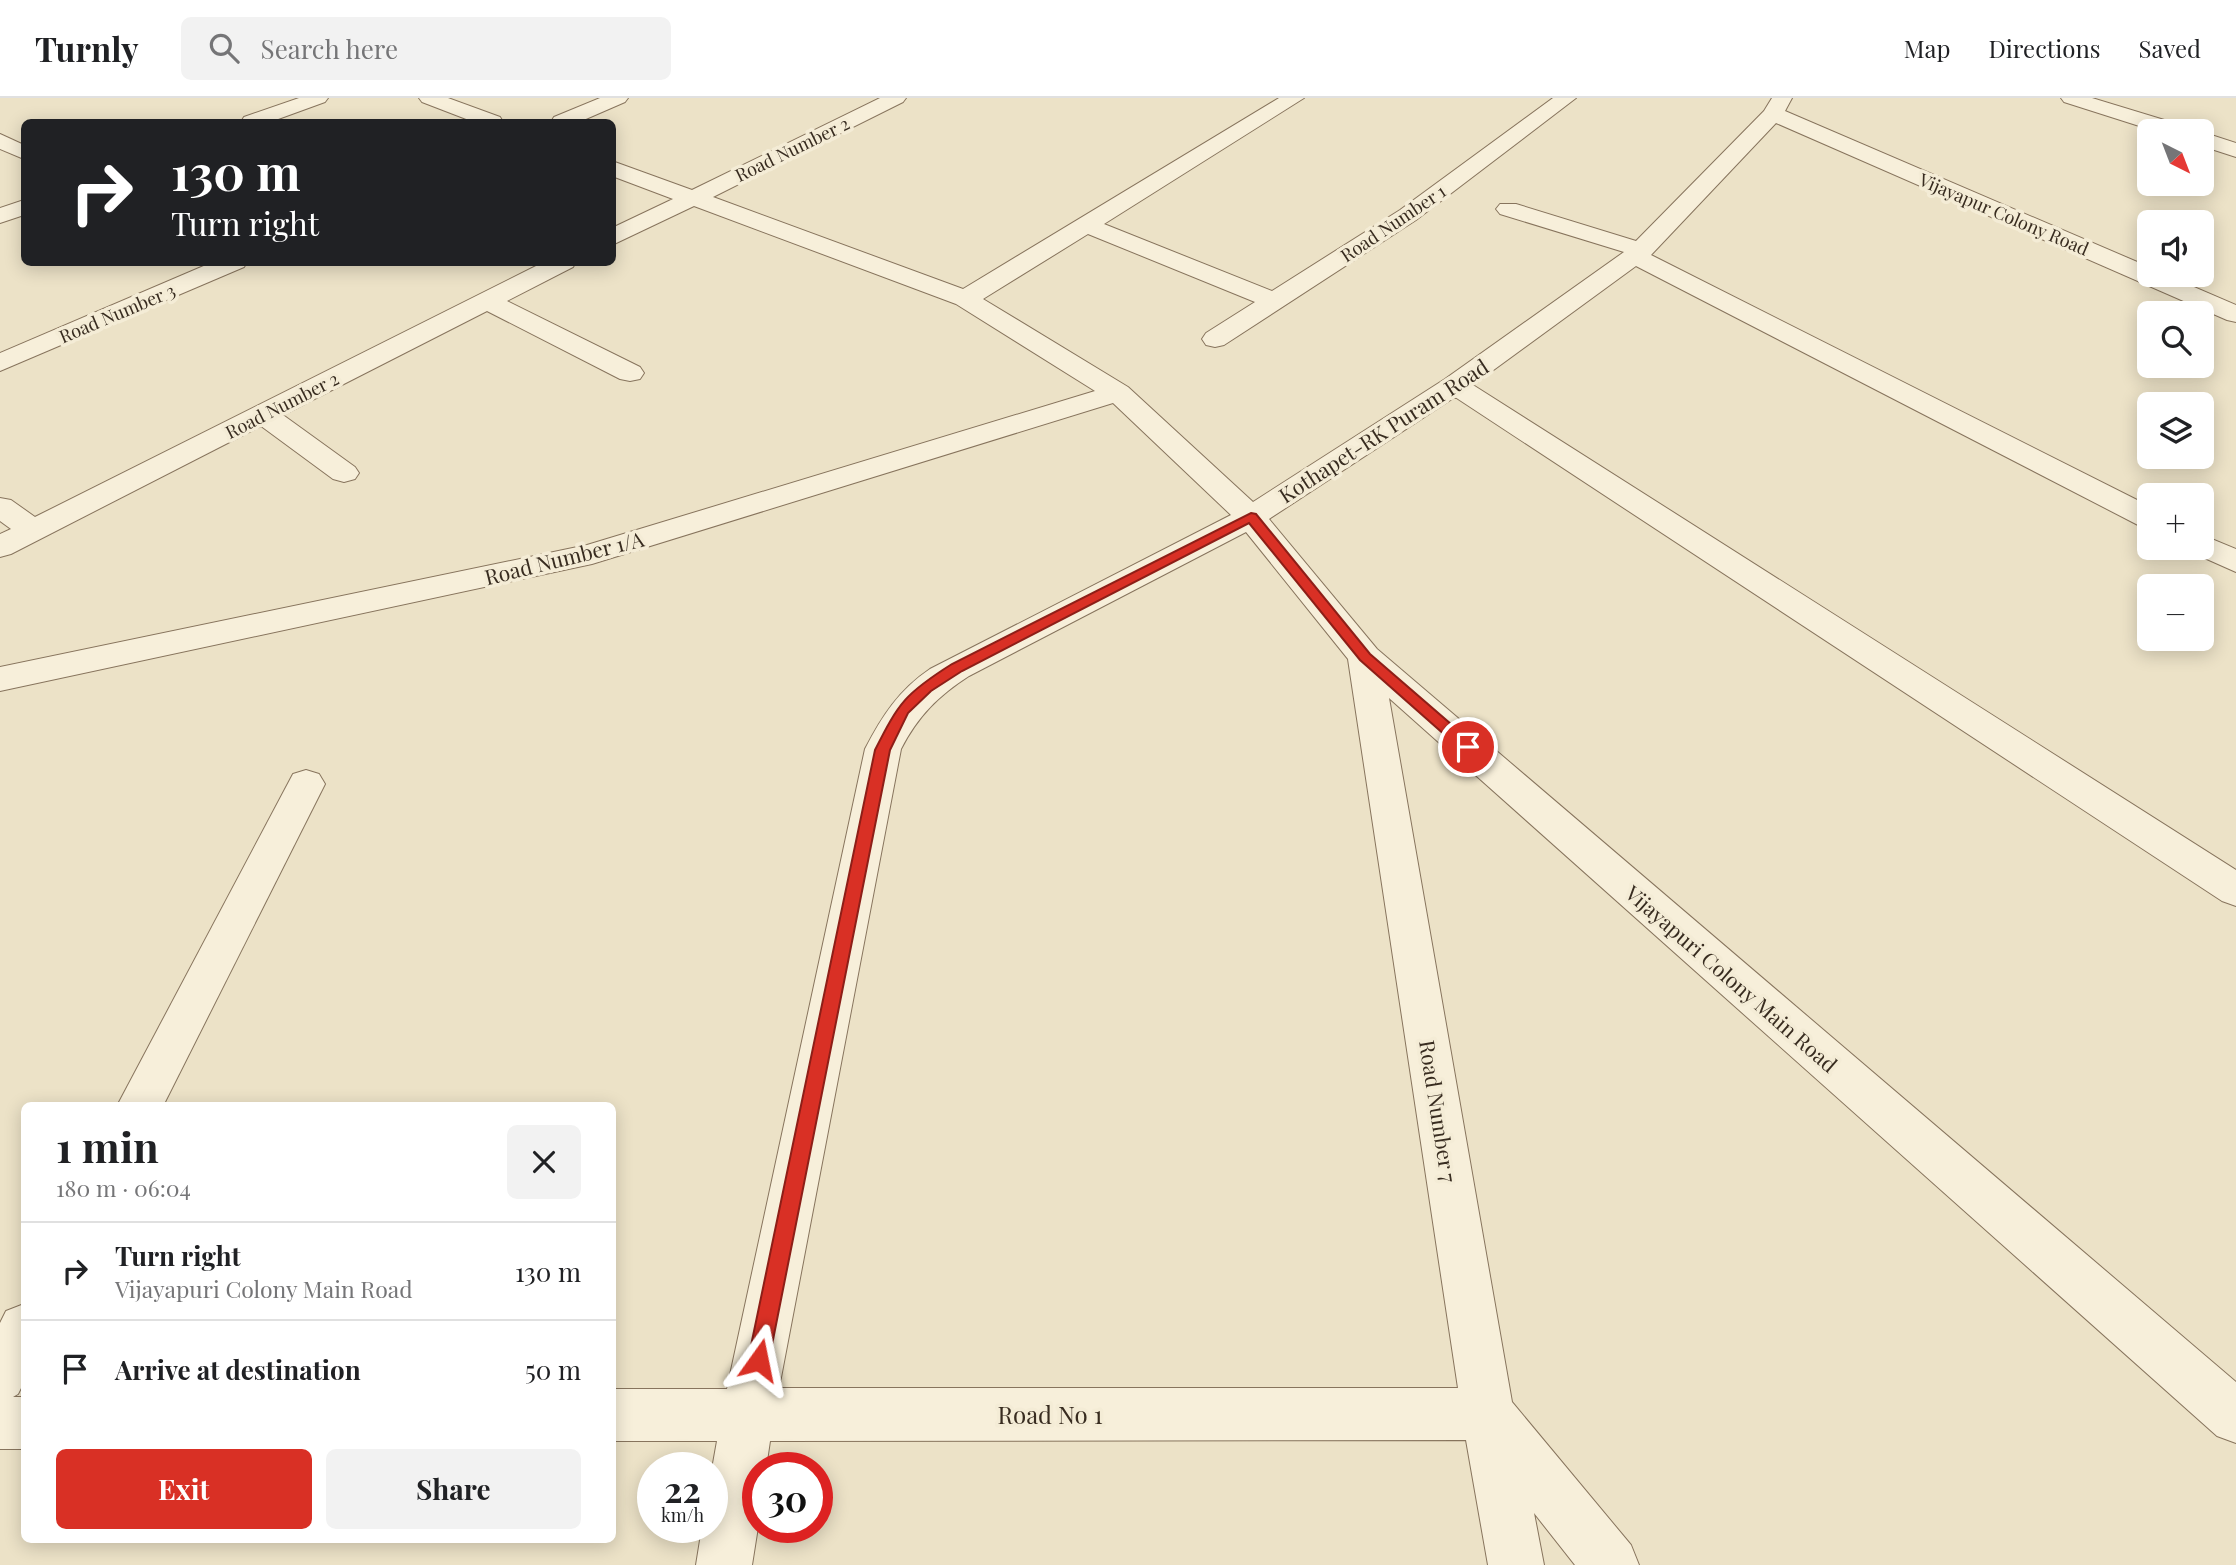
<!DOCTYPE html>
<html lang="en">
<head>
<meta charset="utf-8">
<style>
	:root { --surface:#fff; --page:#f2f2f2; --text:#202124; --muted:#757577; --line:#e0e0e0; --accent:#d93025 }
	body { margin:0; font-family:"Playfair Display",serif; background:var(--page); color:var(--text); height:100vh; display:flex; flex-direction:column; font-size:26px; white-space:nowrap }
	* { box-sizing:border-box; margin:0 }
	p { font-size:23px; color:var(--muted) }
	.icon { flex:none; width:38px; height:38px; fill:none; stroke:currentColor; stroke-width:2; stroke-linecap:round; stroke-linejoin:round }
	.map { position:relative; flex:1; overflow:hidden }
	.panel { position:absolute; left:21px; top:1004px; width:595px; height:441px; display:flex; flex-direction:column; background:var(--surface); border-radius:10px; box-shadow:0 4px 18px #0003 }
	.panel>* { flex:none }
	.top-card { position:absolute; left:21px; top:21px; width:595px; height:147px; border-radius:10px; box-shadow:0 4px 18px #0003; background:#202124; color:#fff; overflow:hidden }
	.needle { width:46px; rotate:138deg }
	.buttons { position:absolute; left:2137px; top:21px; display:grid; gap:14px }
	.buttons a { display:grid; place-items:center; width:77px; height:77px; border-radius:10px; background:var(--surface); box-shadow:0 4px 18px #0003; font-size:35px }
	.speed { position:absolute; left:637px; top:1354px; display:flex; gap:14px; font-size:35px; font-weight:700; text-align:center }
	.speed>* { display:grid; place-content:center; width:91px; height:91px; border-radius:50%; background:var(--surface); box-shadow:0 4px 18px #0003; line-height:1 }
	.speed small { font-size:18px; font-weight:400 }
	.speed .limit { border:10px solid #d22; background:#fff; color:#111 }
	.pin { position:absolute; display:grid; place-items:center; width:60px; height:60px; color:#fff; margin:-30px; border:4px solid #fff; border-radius:50%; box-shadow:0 2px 7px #0007 }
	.me { position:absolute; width:77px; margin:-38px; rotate:12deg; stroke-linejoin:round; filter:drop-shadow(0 0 5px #0008) }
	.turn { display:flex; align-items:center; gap:24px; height:147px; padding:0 35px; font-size:32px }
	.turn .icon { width:91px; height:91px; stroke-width:2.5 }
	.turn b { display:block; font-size:49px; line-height:60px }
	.round { display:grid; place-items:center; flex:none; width:74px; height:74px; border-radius:10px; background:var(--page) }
	.head { display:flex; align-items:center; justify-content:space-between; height:119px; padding:0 35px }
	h1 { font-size:42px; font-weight:700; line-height:52px }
	.button { display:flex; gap:14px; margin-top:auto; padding:14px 35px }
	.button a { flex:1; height:80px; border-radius:10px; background:var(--accent); color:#fff; font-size:28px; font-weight:700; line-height:80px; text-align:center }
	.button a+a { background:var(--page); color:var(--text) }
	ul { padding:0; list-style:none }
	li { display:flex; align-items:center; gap:21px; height:98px; padding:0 35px; border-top:2px solid var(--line) }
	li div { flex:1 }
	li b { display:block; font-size:26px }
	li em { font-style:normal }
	header { display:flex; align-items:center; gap:42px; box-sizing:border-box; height:98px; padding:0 35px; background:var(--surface); border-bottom:2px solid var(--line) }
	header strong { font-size:33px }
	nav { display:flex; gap:38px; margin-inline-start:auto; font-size:24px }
	.search { width:490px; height:63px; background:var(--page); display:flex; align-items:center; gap:18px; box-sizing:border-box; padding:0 24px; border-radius:10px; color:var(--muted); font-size:26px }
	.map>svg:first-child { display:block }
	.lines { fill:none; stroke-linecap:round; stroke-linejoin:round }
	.minor-casing { stroke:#87745d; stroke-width:2 }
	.minor { fill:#f7efda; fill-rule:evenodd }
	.route { fill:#d93025; stroke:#8d1f18; stroke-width:2 }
	.labels { text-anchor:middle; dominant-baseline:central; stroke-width:7; stroke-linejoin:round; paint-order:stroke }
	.far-street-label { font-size:18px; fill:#382c20; stroke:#f4ecd6 }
	.street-label { font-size:21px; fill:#382c20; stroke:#f4ecd6 }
	.near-street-label { font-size:24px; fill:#382c20; stroke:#f4ecd6 }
</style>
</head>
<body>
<header>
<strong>Turnly</strong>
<div class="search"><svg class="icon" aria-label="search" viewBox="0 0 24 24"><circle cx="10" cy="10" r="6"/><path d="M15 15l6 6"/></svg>Search here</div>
<nav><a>Map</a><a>Directions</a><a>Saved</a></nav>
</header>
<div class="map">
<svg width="2236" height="1467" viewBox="0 0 2236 1467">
	<rect width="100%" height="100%" fill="#ece2c7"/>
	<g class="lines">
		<g class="minor-casing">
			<g id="minor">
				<polygon points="299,0 328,0 325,4 270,24 241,24 244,19"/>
				<polygon points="419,0 448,0 500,19 503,24 474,24 422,4"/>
				<polygon points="600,0 628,0 625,4 579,24 551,24 554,19"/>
				<path d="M880,0H906L903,4L713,99L963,191L1279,0H1304L1104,126L1272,193L1400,112L1553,0H1576L1416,122L1224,247L1215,249L1206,247L1202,241L1206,235L1255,204L1088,136L983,201L1128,289L1253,404L1445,281L1624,154L1500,116L1496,111L1500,106H1516L1636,143L1764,13L1772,0H1792L1785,13L2149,169V177H2166L2236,207V224L2227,222L1776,25L1651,157L2149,408V429L2138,427L1636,168L1473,287L2236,772V808L2222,803L1455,299L1269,421L1377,551L2236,1284V1345L2217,1338L1389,600L1512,1304L1631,1447L1639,1467H1575L1534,1415L1544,1467H1488L1466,1342L770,1343L766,1370H758V1429L752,1467H696L702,1430H712V1371L717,1343H612V1291H727L865,651C882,618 899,592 930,571L1231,417L1113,305L592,466L0,593V569L587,447L1095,293L956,206L694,108L612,147V130L673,101L612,78V63L692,92ZM1246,434L1348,561L1458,1290H779L901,651C918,618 938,598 969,578Z"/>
				<polygon points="2061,0 2092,0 2184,28 2187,33 2155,33 2064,4"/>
				<polygon points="2202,34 2236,45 2236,59 2202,48"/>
				<polygon points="0,36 24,47 24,61 0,51"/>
				<polygon points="24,102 24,117 0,125 0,110"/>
				<polygon points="213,164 247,164 244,169 0,273 0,255"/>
				<polygon points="544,164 576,164 573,169 507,203 640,269 644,275 640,281 630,283 620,281 487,213 283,317 355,369 359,375 355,381 344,384 333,381 261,328 11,456 0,459 0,436 11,431 0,423 0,400 11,402 35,419"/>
				<polygon points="2202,437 2236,451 2236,474 2191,454 2188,450 2202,450"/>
				<polygon points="306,672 319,676 325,686 163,1008 117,1008 293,676"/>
				<polygon points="24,1206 24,1284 18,1296 13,1299 24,1299 24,1351 0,1351 0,1225 6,1213"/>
			</g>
		</g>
		<use href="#minor" class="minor"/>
	</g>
	<path class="route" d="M1251,415L1256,416L1370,556L1474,646L1476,649L1474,653H1463L1360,562L1249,425L962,573L931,593L908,615L890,652L769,1262L766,1270L759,1273L751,1270L748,1262L875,652C899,604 906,595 952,566Z"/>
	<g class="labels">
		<g class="far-street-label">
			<text transform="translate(792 51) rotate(-26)">Road Number 2</text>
			<text transform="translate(2004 116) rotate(23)">Vijayapur Colony Road</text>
			<text transform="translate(1393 125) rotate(-34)">Road Number 1</text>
			<text transform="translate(117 215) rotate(-23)">Road Number 3</text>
			<text transform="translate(282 307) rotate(-27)">Road Number 2</text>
		</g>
		<g class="street-label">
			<text transform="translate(1383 332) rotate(-33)">Kothapet-RK Puram Road</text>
			<text transform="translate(564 459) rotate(-14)">Road Number 1/A</text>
			<text transform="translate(1732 880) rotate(41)">Vijayapuri Colony Main Road</text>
			<text transform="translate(1439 1013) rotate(81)">Road Number 7</text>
		</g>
		<g class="near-street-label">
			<text x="1050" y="1316">Road No 1</text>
		</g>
	</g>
</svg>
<div class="buttons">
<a><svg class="needle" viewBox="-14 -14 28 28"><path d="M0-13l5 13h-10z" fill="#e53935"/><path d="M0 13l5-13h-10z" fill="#757577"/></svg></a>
<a><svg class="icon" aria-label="sound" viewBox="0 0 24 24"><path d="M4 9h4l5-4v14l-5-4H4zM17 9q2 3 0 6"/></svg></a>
<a><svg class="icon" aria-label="search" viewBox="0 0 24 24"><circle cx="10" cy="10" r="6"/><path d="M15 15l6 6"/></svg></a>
<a><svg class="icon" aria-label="layers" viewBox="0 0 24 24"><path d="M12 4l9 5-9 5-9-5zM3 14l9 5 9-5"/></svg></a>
<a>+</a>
<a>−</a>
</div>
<div class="speed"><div>22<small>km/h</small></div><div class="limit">30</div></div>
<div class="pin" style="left:1468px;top:649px;background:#d93025"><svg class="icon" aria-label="arrive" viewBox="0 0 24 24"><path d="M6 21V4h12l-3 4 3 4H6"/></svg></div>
<svg class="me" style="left:759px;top:1262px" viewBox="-20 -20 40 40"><path d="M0-17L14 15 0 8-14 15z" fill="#d93025" stroke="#fff" stroke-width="4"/></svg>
<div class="top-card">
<div class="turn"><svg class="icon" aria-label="right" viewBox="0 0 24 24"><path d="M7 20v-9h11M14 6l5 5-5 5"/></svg><div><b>130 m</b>Turn right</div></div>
</div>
<section class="panel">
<div class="head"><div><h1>1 min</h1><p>180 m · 06:04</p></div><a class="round"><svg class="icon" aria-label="close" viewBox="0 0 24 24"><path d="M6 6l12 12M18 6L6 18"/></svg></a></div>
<ul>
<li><svg class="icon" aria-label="right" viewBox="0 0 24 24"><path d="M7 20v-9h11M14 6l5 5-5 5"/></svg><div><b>Turn right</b><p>Vijayapuri Colony Main Road</p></div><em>130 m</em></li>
<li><svg class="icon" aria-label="arrive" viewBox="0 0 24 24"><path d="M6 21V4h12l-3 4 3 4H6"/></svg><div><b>Arrive at destination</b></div><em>50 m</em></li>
</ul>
<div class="button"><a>Exit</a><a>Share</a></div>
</section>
</div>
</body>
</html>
